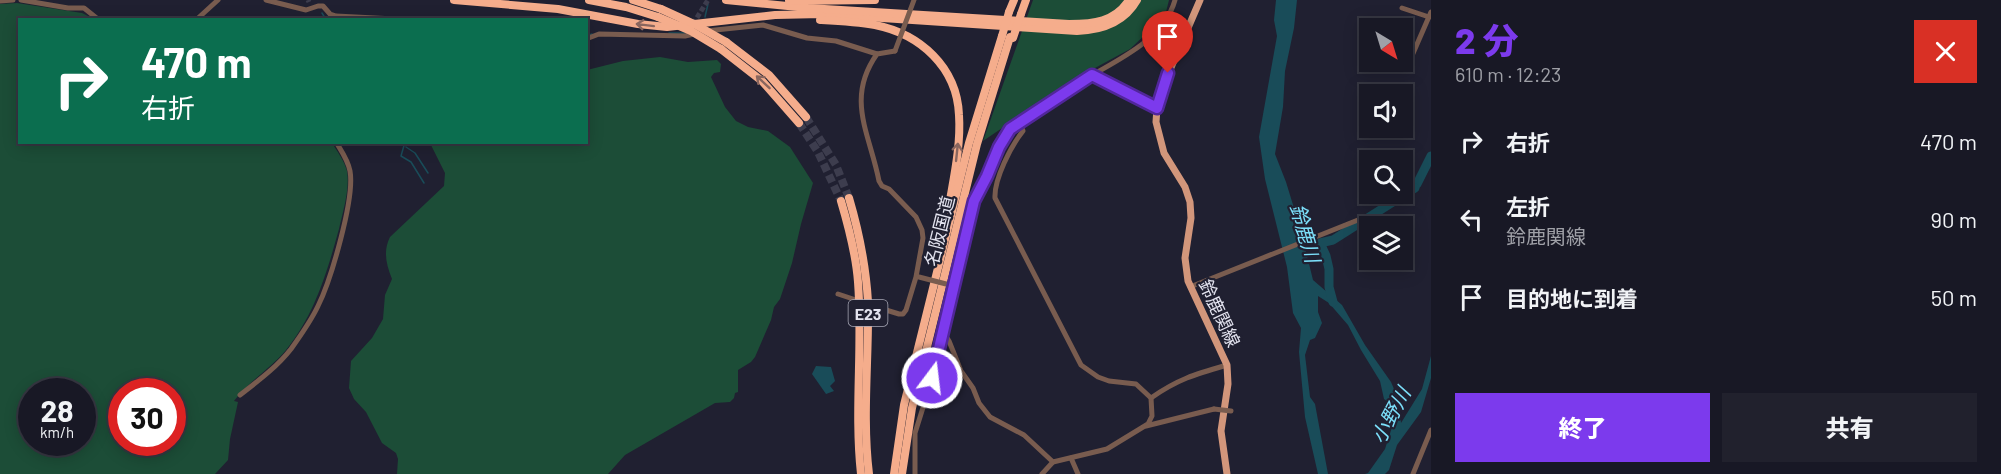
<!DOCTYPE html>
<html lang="ja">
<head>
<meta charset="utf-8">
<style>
	:root { --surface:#181825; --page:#21212d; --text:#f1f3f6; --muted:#9fa0a7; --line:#363742; --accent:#7c3aed }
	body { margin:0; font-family:Barlow,"Noto Sans JP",sans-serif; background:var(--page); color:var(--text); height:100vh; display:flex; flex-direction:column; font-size:22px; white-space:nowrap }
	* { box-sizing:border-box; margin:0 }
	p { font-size:20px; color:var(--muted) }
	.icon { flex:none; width:33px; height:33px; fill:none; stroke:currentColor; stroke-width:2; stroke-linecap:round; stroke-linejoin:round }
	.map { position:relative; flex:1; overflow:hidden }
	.sheet { display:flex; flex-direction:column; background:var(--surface); width:570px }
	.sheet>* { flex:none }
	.guide { position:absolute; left:18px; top:18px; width:570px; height:126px; border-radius:0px; box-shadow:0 3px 15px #0003,0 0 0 2px var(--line); background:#0b6e4f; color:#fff; overflow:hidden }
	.needle { width:39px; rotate:142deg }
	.tools { position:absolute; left:1359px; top:18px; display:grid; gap:12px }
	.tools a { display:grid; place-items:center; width:54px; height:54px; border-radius:0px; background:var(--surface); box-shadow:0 3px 15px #0003,0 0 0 2px var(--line); font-size:30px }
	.speed { position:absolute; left:18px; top:378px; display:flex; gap:12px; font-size:30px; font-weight:700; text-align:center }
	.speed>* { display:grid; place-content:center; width:78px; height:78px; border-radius:50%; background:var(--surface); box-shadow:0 3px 15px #0003,0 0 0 2px var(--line); line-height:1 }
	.speed small { font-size:15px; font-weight:400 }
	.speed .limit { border:9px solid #d22; background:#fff; color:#111 }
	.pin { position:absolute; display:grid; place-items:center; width:51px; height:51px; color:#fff; margin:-62px -26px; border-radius:50% 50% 50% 0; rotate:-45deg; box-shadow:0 0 6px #0007 }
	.pin .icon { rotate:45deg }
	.me { position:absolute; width:66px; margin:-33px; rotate:15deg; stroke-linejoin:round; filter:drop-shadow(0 0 4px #0008) }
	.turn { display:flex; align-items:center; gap:21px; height:126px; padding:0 24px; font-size:27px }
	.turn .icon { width:78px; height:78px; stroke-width:2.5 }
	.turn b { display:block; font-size:42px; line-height:51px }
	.round { display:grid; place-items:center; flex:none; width:63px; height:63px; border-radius:0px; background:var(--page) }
	.headline { display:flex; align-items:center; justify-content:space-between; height:102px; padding:0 24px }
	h1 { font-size:36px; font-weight:800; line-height:45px; color:var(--accent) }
	.action { display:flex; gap:12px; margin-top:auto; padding:12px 24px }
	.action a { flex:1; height:69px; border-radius:0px; background:var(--accent); color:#fff; font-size:24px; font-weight:800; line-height:69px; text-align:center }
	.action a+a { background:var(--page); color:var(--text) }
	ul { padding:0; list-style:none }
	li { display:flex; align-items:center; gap:18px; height:78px; padding:0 24px }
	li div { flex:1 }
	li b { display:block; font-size:22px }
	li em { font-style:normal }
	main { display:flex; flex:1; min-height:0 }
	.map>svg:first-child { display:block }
	.green { fill:#1c4d37; fill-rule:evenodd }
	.water { fill:#194c59 }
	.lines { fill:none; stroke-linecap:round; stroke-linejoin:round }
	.stream { stroke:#194c59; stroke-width:1.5 }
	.river { stroke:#194c59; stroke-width:9 }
	.minor-tunnel { stroke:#3d3d4e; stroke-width:5; stroke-dasharray:5 2.5; stroke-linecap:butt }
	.highway-tunnel { stroke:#3d3d4e; stroke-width:8; stroke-dasharray:8 4; stroke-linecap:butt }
	.minor { stroke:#795c4f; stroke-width:5 }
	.major { stroke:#d2967b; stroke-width:7 }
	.highway { stroke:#f5ad8c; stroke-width:8 }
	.minor-bridge { stroke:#795c4f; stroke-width:5 }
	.highway-bridge { stroke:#f5ad8c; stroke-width:8 }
	.oneway { stroke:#8a665e }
	.route-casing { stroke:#51269a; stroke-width:15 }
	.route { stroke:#7c3aed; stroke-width:10 }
	.labels { text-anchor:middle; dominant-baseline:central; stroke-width:4.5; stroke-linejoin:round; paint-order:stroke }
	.shield { fill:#202031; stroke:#a8a8b6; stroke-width:1.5 }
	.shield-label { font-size:16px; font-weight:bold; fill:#e3e3ef }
	.street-label { font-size:18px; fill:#e3e3ef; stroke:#202031 }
	.water-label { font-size:20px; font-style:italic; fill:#7ce0fb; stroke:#202031 }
</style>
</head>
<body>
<main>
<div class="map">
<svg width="1431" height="474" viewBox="0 0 1431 474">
	<rect width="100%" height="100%" fill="#202031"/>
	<g class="green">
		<polygon points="1033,0 1169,0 1165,16 1130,49 1071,81 983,141"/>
		<path d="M17,3L82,13L94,19L20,20V142L332,143C337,151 344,160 347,171C350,189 343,211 339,229C327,272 315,314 286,350C270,369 249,381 234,401L238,402L230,439L228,460L215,474H0V4ZM32,392H82V442H32ZM122,392H172V442H122Z"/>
		<path d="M660,57L688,62L717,60L721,64L720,72L714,73L711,77L725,107L736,121L748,127L768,131L790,147L813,183L801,224L792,263L780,299L774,307L771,320L755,357L751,362L738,370V392L735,393L734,398L730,402L715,403L625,455L608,474H397L398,459L396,453L382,443L366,412L354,399L349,388L351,361L372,338L383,319L385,295L392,279C386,264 383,251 390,237L444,186L445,173L430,143L586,142L587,70L623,61Z"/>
	</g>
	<g class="water">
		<polygon points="1276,0 1297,0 1294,28 1285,71 1283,107 1275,154 1286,182 1301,231 1313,280 1342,305 1365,345 1391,382 1397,396 1401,423 1422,389 1431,356 1431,378 1421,412 1397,445 1389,470 1385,474 1365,474 1368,473 1385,449 1394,421 1394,411 1391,404 1384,399 1380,381 1361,350 1348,325 1329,303 1318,296 1318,312 1322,323 1315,338 1310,340 1305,355 1310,397 1315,404 1328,474 1318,474 1305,417 1299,352 1301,328 1293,313 1287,267 1265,179 1259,137 1277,36 1274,20"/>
		<polygon points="816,366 831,367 835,381 830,386 834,391 826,394 812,374"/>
	</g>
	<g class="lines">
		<g class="stream">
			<polyline points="322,13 325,18 344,20"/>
			<polyline points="705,17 708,4"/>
			<polyline points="669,33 685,33"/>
			<polyline points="586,36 592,34"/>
			<polyline points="405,142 401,156 411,162 424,183"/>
			<polyline points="406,147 415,153 428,173"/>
		</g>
		<g class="river">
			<polyline points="1417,184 1431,156"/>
			<polyline points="1333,302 1329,287 1329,269 1326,256 1320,243 1333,240 1415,188"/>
		</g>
		<g class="minor-tunnel">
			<polyline points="308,0 309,2"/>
			<polyline points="693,24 708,0"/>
		</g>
		<g class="highway-tunnel">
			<polyline points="806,117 836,165 849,198"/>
			<polyline points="799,123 818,152 841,201"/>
		</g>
		<g class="minor">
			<polyline points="21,0 68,8 84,8 99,20"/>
			<polyline points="266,0 306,10 318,6 323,6 330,14 336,16 414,20"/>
			<polyline points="0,1 13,0"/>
			<polyline points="1402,8 1429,17"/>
			<polyline points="196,20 218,0"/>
			<polyline points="706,31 763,25 807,38 836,41 877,54"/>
			<polyline points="586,39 599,34 685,36 694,34"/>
			<polyline points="1411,58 1431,12"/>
			<polyline points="1092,75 1157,108"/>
			<path d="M1020,123L1023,131C1011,146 994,179 995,198L1081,365L1098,377L1109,381L1136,384L1151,398L1152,416L1148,424L1107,449L1053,462L1042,474"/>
			<polyline points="1190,287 1358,220"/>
			<polyline points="838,294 853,299"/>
			<path d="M873,306L899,314H903L906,310L916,277L923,238L922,230L916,217L889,189L882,186L879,181C870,134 845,99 877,54L895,51"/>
			<polyline points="944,333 949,341 961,371 973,388 979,403 990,417 1024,435 1053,462"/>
			<path d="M240,395C258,381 277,367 291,349C301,335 311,321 318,306C331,280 355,198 350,171C348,160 342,152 336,142"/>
			<path d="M1151,398C1178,379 1196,374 1227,365"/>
			<polyline points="1146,426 1214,409"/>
			<polyline points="1071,458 1078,474"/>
			<path d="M915,474V433L937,363L973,201L987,176L999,147L1010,129C1032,115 1053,99 1075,85C1110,63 1163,43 1175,0"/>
			<polyline points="1413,474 1431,430"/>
		</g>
		<polyline class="major" points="1200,0 1163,86 1157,108 1156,122 1164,153 1185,187 1190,202 1191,218 1185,258 1188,281 1227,365 1228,384 1221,431 1227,474"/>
		<g class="highway">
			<path d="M454,0L558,9L638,24L667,27L775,15L822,14L1077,31C1102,30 1124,23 1137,0"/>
			<polyline points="589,0 626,7 658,17"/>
			<polyline points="633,0 661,9"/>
			<path d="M726,0L808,8L1069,24C1093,24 1115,22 1129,0"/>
			<polyline points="789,1 875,0"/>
			<polyline points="1009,12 1014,0"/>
			<polyline points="1021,14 1026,0"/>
			<path d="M820,20C838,21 857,22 875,25C920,34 957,67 959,115C961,145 954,176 949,206"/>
			<polyline points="726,42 769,75 806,117"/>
			<polyline points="721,49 762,81 799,123"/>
			<path d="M849,198C859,232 866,266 868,302C869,359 862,417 869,474"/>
			<path d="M841,201C849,228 856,254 858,282C863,346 854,410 861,474"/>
			<polyline points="894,474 904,405 969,143 1002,36"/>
			<polyline points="902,474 912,408 977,144 1010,37"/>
		</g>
		<g class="minor-bridge">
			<polyline points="895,51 914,0"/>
			<polyline points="919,277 950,285"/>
			<polyline points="1214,409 1231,411"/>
		</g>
		<g class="highway-bridge">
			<polyline points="661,9 696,25 726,42"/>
			<polyline points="658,17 691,31 721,49"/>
			<polyline points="1002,36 1009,12"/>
			<polyline points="1013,38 1021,14"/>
		</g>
	</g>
	<defs><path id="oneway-shaft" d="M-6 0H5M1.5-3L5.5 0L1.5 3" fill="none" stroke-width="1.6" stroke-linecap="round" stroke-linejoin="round" transform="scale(1.5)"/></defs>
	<g class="oneway">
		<use href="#oneway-shaft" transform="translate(645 25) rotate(-173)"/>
		<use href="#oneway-shaft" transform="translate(763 82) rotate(-137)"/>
		<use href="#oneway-shaft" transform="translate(957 152) rotate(-84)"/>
	</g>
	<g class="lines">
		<g class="route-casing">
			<polyline id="route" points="932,378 974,201 987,176 999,147 1010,129 1092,75 1157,108 1168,73"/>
		</g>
		<use href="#route" class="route"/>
	</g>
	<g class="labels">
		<rect class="shield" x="848.5" y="300" width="39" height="26" rx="4.5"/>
		<g class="shield-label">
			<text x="868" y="313">E23</text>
		</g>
		<g class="street-label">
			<text transform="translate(939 231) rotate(-76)">名阪国道</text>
			<text transform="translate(1220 313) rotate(65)">鈴鹿関線</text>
		</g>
		<g class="water-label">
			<text transform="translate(1306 233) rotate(74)">鈴鹿川</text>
			<text transform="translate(1390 415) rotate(-62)">小野川</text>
		</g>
	</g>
</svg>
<div class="tools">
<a><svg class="needle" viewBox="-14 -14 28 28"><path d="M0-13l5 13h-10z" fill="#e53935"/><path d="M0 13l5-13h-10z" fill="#9fa0a7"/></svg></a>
<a><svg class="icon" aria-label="sound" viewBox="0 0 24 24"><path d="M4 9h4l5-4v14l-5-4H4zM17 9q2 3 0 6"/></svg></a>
<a><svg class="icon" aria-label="search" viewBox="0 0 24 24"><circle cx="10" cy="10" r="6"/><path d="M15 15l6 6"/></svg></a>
<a><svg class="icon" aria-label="layers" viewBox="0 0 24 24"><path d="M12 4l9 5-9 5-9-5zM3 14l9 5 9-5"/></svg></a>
</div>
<div class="speed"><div>28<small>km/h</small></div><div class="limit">30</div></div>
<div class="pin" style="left:1168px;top:73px;background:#d93025"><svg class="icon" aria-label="arrive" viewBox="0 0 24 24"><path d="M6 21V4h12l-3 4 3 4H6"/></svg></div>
<svg class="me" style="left:932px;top:378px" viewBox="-20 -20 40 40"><circle r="17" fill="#7c3aed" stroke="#fff" stroke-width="3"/><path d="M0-11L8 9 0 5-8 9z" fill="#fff"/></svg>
<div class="guide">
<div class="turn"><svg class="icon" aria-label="right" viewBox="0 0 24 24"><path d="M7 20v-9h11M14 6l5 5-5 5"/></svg><div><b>470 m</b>右折</div></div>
</div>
</div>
<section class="sheet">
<div class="headline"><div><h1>2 分</h1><p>610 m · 12:23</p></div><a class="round" style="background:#d93025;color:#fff"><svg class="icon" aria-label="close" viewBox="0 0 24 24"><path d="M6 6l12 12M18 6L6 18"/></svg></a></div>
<ul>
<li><svg class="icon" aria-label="right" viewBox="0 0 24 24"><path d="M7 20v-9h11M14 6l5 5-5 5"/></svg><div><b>右折</b></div><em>470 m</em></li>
<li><svg class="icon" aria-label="left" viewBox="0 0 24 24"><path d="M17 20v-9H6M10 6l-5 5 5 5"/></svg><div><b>左折</b><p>鈴鹿関線</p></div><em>90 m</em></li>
<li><svg class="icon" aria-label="arrive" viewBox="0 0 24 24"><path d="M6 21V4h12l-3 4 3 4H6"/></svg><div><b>目的地に到着</b></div><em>50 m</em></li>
</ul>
<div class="action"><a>終了</a><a>共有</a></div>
</section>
</main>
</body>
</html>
